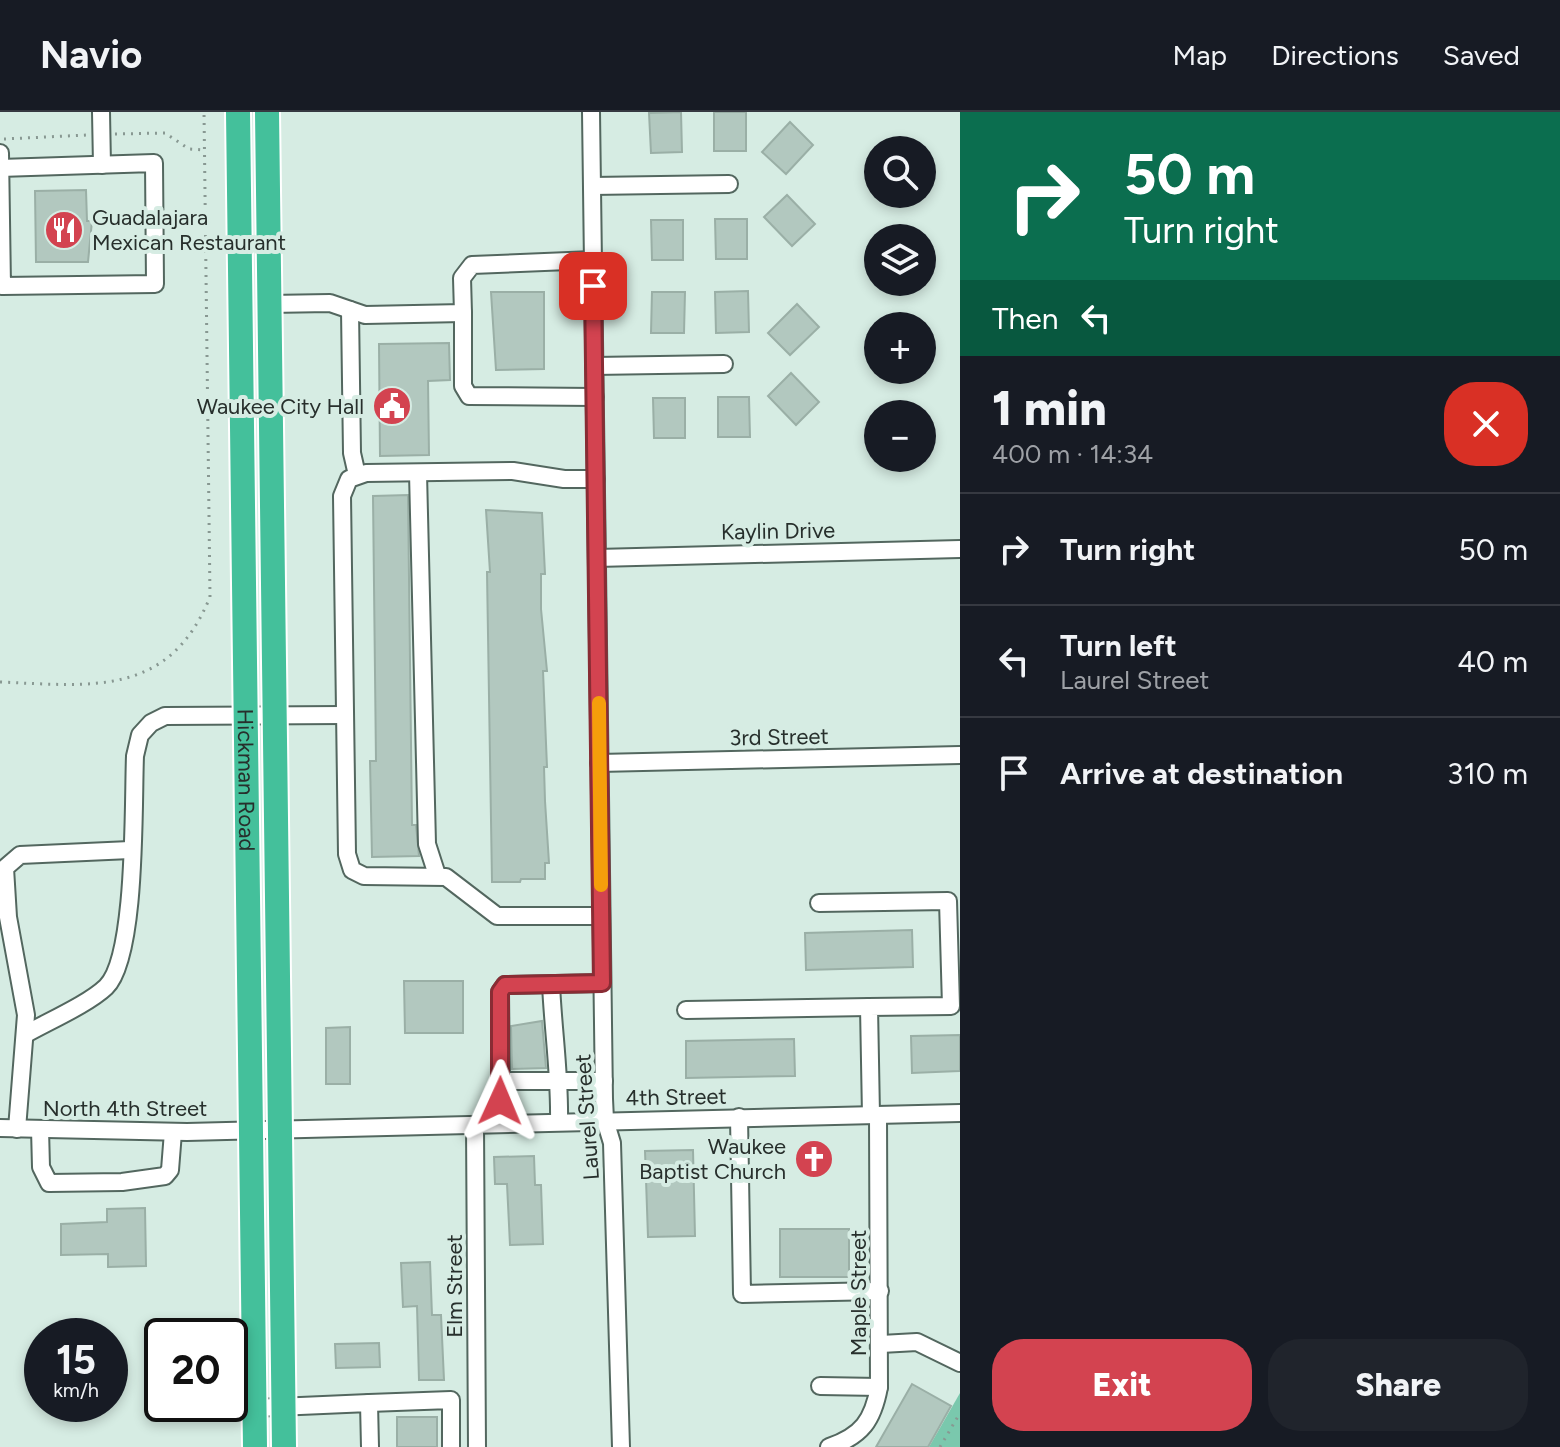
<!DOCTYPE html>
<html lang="en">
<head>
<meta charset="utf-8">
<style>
	:root { --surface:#171b24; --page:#20242c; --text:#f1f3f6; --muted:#9ea1a6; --line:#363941; --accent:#d34350 }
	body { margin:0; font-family:Figtree,sans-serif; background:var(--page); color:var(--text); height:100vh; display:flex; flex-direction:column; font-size:30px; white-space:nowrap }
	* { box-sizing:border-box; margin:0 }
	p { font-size:26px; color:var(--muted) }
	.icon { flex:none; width:44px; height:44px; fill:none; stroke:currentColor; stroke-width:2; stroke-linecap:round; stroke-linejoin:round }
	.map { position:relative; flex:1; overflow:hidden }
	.details { display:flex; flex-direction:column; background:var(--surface); width:600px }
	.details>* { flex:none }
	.banner { background:#0b6e4f; color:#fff; overflow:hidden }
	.tools { position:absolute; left:864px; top:24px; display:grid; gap:16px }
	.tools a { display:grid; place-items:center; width:72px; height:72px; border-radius:50%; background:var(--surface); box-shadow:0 4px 12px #0003; font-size:40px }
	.speed { position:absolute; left:24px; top:1206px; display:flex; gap:16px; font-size:40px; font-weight:700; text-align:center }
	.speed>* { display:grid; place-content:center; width:104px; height:104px; border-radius:50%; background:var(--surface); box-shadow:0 4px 12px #0003; line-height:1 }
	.speed small { font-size:20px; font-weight:400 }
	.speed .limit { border:4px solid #111; border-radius:12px; background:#fff; color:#111 }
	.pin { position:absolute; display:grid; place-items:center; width:68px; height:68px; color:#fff; margin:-34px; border-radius:16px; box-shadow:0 4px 12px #0006 }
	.me { position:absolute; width:88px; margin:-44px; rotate:1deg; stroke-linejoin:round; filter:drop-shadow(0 0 6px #0008) }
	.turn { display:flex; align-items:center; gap:28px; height:168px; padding:0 32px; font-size:36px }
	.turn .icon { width:104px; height:104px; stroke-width:2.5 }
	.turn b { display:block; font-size:56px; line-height:68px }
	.then { display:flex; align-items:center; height:76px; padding:0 32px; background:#0003; gap:16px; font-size:30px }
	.round { display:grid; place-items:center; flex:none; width:84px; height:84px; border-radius:32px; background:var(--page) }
	.head { display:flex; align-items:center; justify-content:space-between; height:136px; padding:0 32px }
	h1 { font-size:48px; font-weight:800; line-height:60px }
	.action { display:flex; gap:16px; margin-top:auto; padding:16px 32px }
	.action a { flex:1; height:92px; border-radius:32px; background:var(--accent); color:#fff; font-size:32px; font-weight:800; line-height:92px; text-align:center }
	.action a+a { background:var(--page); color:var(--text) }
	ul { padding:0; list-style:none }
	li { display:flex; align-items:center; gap:24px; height:112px; padding:0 32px; border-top:2px solid var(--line) }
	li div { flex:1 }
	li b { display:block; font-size:30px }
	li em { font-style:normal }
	header { display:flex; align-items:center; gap:48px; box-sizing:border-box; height:112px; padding:0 40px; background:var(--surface); border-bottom:2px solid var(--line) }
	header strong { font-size:38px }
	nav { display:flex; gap:44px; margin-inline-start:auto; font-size:28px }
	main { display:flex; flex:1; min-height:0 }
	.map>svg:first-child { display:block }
	.green { fill:#7ac8ad }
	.building { fill:#b2c8bf; stroke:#9aafa6; stroke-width:2 }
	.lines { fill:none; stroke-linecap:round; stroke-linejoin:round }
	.minor-casing { stroke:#53675f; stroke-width:20 }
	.highway-casing { stroke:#fff; stroke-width:28 }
	.path { stroke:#889892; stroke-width:3; stroke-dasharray:2 6; stroke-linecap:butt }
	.minor { stroke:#fff; stroke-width:16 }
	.highway { stroke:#44c09b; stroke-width:24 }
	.route-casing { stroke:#892c34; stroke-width:20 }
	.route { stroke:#d34350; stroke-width:14 }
	.slow { stroke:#f59e0b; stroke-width:14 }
	.labels { text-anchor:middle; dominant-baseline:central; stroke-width:8; stroke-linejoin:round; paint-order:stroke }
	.poi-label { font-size:22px; fill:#272f2c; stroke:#d6ece3; text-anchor:end }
	.street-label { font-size:22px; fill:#272f2c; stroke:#d6ece3 }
</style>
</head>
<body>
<header>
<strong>Navio</strong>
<nav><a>Map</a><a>Directions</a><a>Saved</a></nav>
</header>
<main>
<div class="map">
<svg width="960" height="1335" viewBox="0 0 960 1335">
	<rect width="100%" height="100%" fill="#d6ece3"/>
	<polygon class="green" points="960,1281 960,1335 929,1335"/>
	<g class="building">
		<polygon points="681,0 682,40 651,41 649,1"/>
		<rect x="714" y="0" width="32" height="39"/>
		<polygon points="790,10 813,33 786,62 762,40"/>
		<polygon points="86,78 87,109 92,109 88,150 36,150 35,79"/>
		<polygon points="787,83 815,112 792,134 764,105"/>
		<polygon points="715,107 747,107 747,147 716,147"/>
		<polygon points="651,108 683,108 683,148 652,148"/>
		<polygon points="748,179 749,220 716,221 715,180"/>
		<polygon points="491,180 544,180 544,257 496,258"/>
		<polygon points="652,180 685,180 684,221 651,221"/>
		<polygon points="797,192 819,215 790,243 768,221"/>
		<polygon points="449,231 450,268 428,269 429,343 380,344 379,232"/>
		<polygon points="791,261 819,290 796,313 768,284"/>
		<polygon points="718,285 749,285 750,325 718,325"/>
		<polygon points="653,286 685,286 685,326 654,326"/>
		<polygon points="408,383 412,713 416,713 419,744 372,745 370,649 376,649 373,384"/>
		<polygon points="486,398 542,401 545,462 541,462 541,497 547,559 543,559 547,655 544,655 545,689 549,751 545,751 545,767 521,767 520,770 492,770 487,460 490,460"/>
		<polygon points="912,818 913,855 806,858 805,821"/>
		<polygon points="404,869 463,869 463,921 405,921"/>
		<polygon points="542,909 546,956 512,957 511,914"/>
		<polygon points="350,915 350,972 326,972 326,916"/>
		<polygon points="960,923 960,959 912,961 911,924"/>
		<polygon points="794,927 795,964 686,966 686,929"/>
		<polygon points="693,1038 695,1124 648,1125 645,1039"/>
		<polygon points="534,1044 535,1073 541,1073 543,1132 510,1133 507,1072 495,1072 494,1045"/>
		<polygon points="145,1096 146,1154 108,1155 108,1142 61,1143 61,1112 107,1110 107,1097"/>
		<rect x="780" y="1117" width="69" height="48"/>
		<polygon points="430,1150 432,1203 441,1203 444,1268 419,1268 417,1194 403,1195 401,1151"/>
		<polygon points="379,1231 380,1255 336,1256 335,1232"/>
		<polygon points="912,1272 951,1294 928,1335 876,1335"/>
		<rect x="397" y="1305" width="40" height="30"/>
	</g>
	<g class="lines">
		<g class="minor-casing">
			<g id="minor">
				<polyline points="101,0 102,53"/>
				<polyline points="591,0 604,987 605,1008 612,1031 621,1335"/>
				<polyline points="0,41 2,174 155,172 154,51 0,56"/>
				<polyline points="592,74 729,72"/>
				<polyline points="269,192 330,191 365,203 463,201 462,166 472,153 593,148"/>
				<polyline points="350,198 352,341 357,363"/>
				<polyline points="463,201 463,274 469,284 595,285"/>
				<polyline points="594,254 724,252"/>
				<polyline points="418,361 427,732 437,763"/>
				<polyline points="596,367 564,367 513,359 366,361 349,367 342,384 347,742 352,758 364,764 446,765 497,804 601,804"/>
				<polyline points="597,446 960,437"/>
				<polyline points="599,651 960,643"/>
				<polyline points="819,791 948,789 951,894 869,895 871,1003"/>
				<polyline points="602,871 505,873 500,880 501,969 604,969"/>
				<path d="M551,872C553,918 560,963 559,1009"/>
				<polyline points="686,898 869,895"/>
				<path d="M26,922C49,909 88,892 106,875C137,845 133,690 135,644L140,623L151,611L165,604L345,603"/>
				<polyline points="739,1005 742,1182 880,1179"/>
				<polyline points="499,1012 501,969"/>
				<polyline points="475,1013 477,1335"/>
				<polyline points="0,1016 187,1020 960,1001"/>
				<polyline points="17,1017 26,903 8,805 5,756 20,743 130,738"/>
				<polyline points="40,1017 41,1055 49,1071 122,1070 165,1064 170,1058 173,1020"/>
				<polyline points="881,1232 917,1230 960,1251"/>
				<polyline points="820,1274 879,1275"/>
				<polyline points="369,1291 451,1288 451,1335"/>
				<polyline points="254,1296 369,1291 370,1335"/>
				<path d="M829,1335C862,1324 873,1308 879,1275L878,1003"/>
			</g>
		</g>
		<g class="highway-casing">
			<g id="highway">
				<path id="s1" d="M238,0L255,1335"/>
				<polyline points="267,0 284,1335"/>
			</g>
		</g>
		<g class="path">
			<polyline points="115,22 165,21 189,37 205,38"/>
			<polyline points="4,27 88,23"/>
			<path d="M0,570C93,574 169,585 210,485L204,0"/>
			<polyline points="940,1335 960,1301"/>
		</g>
		<use href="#minor" class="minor"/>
		<use href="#highway" class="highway"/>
	</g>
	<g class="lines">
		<g class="route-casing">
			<polyline id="route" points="500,989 500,880 505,873 602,871 593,174"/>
		</g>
		<use href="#route" class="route"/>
		<polyline class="slow" points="599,591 601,773"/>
	</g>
	<defs>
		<g id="restaurant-disc" transform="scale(2)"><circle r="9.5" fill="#d34350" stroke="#d6ece3"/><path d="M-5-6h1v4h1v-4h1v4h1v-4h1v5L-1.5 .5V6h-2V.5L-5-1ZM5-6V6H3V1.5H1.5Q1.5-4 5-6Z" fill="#fff"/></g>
		<g id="civic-disc" transform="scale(2)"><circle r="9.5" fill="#d34350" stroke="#d6ece3"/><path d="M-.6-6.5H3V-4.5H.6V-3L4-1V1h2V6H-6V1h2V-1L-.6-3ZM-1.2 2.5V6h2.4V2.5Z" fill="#fff"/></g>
		<g id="church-disc" transform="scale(2)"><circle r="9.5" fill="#d34350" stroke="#d6ece3"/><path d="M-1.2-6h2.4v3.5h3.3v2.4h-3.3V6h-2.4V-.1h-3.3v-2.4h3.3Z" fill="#fff"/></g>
	</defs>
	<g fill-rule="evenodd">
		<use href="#restaurant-disc" x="64" y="118"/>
		<use href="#civic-disc" x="392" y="294"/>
		<use href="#church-disc" x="814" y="1047"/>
	</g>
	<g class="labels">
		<g class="poi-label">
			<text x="92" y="105" text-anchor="start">Guadalajara<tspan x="92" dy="25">Mexican Restaurant</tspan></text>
			<text x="364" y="294">Waukee City Hall</text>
			<text x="786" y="1034">Waukee<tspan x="786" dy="25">Baptist Church</tspan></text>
		</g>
		<g class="street-label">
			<text transform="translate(778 419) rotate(-1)">Kaylin Drive</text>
			<text transform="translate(779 625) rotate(-1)">3rd Street</text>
			<text stroke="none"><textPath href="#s1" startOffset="668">Hickman Road</textPath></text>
			<text transform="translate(676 985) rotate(-1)">4th Street</text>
			<text x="125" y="996">North 4th Street</text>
			<text transform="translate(587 1005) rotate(-94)">Laurel Street</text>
			<text transform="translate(454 1174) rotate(-90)">Elm Street</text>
			<text transform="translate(858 1181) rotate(-90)">Maple Street</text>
		</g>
	</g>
</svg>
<div class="tools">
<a><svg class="icon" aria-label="search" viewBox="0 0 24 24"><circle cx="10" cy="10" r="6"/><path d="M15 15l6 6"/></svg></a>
<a><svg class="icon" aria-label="layers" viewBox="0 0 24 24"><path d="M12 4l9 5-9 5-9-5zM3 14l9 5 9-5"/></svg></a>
<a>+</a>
<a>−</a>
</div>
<div class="speed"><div>15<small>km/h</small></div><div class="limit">20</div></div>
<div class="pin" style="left:593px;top:174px;background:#d93025"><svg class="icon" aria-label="arrive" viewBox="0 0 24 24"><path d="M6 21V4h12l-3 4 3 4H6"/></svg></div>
<svg class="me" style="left:500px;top:989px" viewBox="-20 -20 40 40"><path d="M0-17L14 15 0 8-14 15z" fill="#d34350" stroke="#fff" stroke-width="4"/></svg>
</div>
<section class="details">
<div class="banner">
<div class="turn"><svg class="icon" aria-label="right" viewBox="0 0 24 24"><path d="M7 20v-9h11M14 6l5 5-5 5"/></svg><div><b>50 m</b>Turn right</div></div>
<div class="then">Then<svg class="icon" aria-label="left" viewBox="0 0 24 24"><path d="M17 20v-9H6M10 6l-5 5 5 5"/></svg></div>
</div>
<div class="head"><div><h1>1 min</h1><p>400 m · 14:34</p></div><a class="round" style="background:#d93025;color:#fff"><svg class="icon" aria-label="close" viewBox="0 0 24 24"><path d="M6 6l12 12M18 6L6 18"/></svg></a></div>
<ul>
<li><svg class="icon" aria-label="right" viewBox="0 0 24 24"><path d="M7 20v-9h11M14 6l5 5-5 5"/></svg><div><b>Turn right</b></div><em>50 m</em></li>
<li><svg class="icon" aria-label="left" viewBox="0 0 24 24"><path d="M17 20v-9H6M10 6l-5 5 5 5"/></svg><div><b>Turn left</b><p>Laurel Street</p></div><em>40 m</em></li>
<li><svg class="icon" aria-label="arrive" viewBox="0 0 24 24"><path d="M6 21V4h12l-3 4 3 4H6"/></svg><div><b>Arrive at destination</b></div><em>310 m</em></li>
</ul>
<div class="action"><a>Exit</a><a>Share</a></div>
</section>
</main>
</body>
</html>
